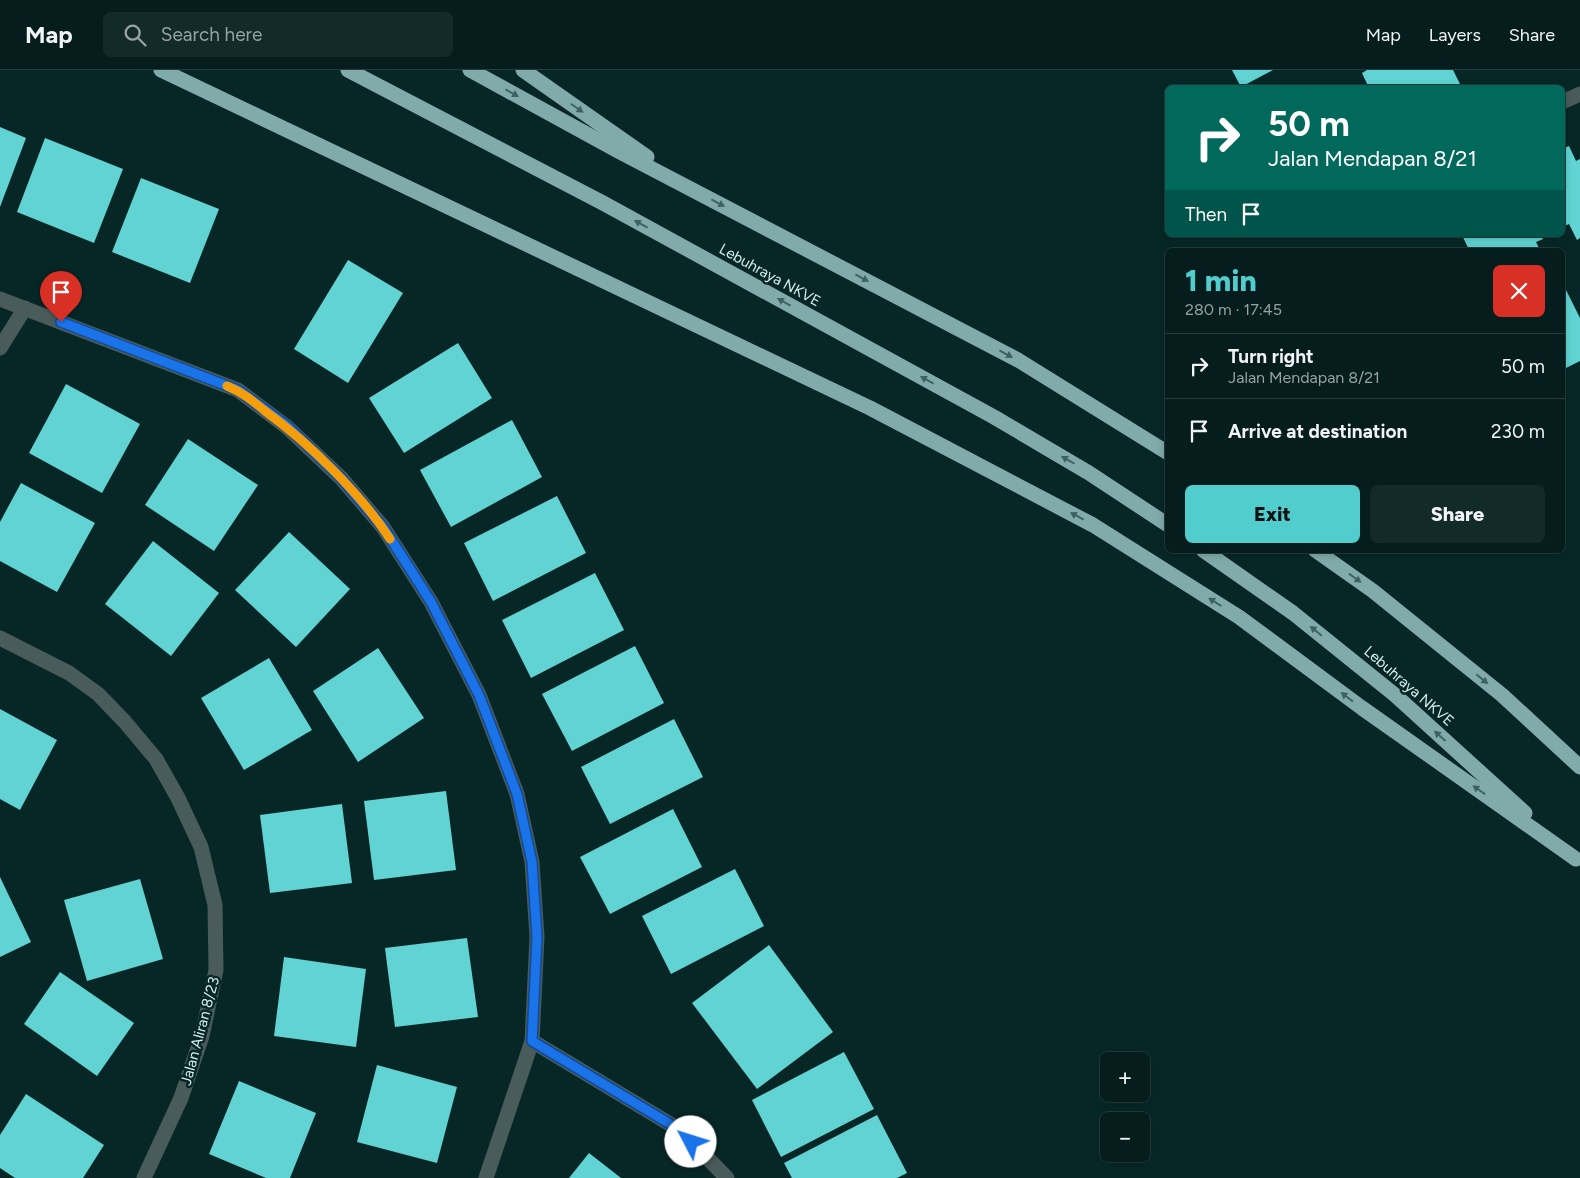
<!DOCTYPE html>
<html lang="en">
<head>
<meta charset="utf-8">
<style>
	:root { --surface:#051d1d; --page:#132a2a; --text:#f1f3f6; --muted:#97a2a4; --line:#263b3b; --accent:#52cdcd }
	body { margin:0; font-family:Figtree,sans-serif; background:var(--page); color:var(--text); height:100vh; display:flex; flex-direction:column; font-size:19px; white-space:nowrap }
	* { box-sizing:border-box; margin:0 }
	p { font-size:16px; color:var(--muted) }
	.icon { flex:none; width:28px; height:28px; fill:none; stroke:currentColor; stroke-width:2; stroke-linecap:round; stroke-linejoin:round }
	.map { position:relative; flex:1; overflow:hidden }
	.drawer { position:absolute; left:1165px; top:178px; width:400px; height:305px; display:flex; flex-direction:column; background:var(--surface); border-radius:8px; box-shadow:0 2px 8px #0003,0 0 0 1px var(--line) }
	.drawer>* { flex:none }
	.banner { position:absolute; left:1165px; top:15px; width:400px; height:152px; border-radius:8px; box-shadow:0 2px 8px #0003,0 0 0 1px var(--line); background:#00695c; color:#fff; overflow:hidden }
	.fabs { position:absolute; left:1100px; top:982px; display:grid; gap:10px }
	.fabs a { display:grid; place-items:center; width:50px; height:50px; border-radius:8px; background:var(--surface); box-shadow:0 2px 8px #0003,0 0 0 1px var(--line); font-size:25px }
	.pin { position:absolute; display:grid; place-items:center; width:42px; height:42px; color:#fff; margin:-51px -21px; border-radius:50% 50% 50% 0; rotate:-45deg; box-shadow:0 0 5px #0007 }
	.pin .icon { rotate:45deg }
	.me { position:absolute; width:55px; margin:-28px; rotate:310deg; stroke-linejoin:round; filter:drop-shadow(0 0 4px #0008) }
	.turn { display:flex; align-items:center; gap:18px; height:105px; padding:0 20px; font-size:22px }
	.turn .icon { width:65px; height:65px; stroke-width:2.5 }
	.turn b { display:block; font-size:35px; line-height:42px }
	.then { display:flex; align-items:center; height:48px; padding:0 20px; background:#0003; gap:10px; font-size:19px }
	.round { display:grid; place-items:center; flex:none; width:52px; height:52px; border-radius:8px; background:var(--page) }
	.summary { display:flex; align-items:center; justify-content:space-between; height:85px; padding:0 20px }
	h1 { font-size:30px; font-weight:800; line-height:38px; color:var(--accent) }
	.button { display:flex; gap:10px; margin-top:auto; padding:10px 20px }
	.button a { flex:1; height:58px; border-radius:8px; background:var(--accent); color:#111; font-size:20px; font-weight:800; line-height:58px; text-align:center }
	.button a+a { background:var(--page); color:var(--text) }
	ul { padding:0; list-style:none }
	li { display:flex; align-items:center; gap:15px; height:65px; padding:0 20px; border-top:1px solid var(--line) }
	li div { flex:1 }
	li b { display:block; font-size:19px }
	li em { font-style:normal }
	header { display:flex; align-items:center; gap:30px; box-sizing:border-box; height:70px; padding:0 25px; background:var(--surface); border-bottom:1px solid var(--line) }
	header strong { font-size:24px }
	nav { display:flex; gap:28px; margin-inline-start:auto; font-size:18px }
	.search { width:350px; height:45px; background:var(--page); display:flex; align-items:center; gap:12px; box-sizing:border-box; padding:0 18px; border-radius:8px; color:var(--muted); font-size:19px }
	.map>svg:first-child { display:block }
	.building { fill:#61d3d3 }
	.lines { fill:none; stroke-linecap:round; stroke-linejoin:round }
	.street { stroke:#4a5b5b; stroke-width:15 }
	.highway { stroke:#81abaa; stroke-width:15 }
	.oneway { fill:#3e6262 }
	.route-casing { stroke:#114b97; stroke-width:12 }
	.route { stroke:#1a73e8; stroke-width:9 }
	.slow { stroke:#f59e0b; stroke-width:9 }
	.labels { text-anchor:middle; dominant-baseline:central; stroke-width:5; stroke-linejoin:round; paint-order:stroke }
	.street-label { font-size:15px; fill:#d7edec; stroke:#072727 }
</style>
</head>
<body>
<header>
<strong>Map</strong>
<div class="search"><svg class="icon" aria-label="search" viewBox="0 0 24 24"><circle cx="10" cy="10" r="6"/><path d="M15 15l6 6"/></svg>Search here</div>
<nav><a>Map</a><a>Layers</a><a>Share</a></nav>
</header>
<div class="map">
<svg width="1580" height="1108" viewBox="0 0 1580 1108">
	<rect width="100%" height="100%" fill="#072727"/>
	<g class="building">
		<polygon points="1232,0 1273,0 1241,17"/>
		<polygon points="1367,0 1453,0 1462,18 1369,18 1362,3"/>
		<polygon points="0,57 26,68 0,137"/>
		<polygon points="45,68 123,99 94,173 17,142"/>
		<polygon points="1569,76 1576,91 1580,89 1580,168 1577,170 1569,154 1562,157 1562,79"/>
		<polygon points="141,108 219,139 190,213 112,182"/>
		<polygon points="1462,165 1541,165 1543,169 1536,172 1540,180 1469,180"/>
		<polygon points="348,190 403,223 348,313 294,279"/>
		<polygon points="1562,212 1580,248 1580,291 1566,298 1562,291"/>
		<polygon points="458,273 492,328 404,383 369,328"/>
		<polygon points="66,314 140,354 102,423 29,383"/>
		<polygon points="512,350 542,407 451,457 420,400"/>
		<polygon points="188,369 258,415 214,481 145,435"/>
		<polygon points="21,413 95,453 57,522 0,491 0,452"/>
		<polygon points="557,426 586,483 493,531 464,473"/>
		<polygon points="289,462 350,519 296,577 235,520"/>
		<polygon points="153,471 219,523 171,586 105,534"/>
		<polygon points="595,503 624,560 531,608 502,550"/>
		<polygon points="635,576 664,633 572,681 542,624"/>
		<polygon points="378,578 424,648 358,692 313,621"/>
		<polygon points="269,588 312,660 244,700 201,628"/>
		<polygon points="0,639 57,670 20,740 0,729"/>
		<polygon points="674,649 703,707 610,754 581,697"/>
		<polygon points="446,721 456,800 374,810 364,731"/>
		<polygon points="342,734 352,813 270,823 260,745"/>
		<polygon points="673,739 702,797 610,844 580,787"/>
		<polygon points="735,799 764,856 671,904 642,846"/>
		<polygon points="0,807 31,872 0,887"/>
		<polygon points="140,809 163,889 87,911 64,830"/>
		<polygon points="467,868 478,947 395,957 385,878"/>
		<polygon points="769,875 833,962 757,1019 692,933"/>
		<polygon points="284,887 366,899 356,977 274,966"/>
		<polygon points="60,902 134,953 97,1006 24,954"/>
		<polygon points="844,982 874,1039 781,1087 752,1030"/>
		<polygon points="377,995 457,1017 437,1093 357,1072"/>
		<polygon points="239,1011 316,1043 290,1108 266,1108 209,1084"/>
		<polygon points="26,1024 104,1075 83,1108 15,1108 0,1098 0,1065"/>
		<polygon points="877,1045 907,1103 897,1108 792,1108 784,1093"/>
		<polygon points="589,1083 621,1108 569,1108"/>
	</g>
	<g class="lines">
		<g class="street">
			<polyline points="1562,32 1580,24"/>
			<polyline points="0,229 238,320 287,357 341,408 383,457 431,532 479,625 517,724 532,792 537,867 532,971 486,1108"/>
			<polyline points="0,278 25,238"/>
			<polyline points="0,568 69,603 98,624 125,652 156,689 178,728 201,777 215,835 216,900 202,966 181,1028 144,1108"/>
			<polyline points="532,971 680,1060 727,1108"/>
		</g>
		<g class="highway">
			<polyline points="161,0 870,338 1093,455 1239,547 1362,638 1576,789"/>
			<polyline points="348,0 603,133 994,347 1089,403 1168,455"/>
			<polyline points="470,0 618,81 1018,290 1168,383"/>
			<polyline points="523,0 647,87"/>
			<polyline points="1203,480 1293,543 1395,625 1525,743"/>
			<polyline points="1315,480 1373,521 1502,625 1580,697"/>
		</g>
	</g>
	<defs><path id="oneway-solid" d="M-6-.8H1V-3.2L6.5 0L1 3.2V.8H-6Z" transform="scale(1.25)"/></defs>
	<g class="oneway">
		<use href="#oneway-solid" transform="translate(512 23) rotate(29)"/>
		<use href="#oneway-solid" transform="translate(577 38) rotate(35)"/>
		<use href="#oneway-solid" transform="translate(718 133) rotate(28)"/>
		<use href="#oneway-solid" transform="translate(641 154) rotate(-151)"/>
		<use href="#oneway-solid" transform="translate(862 208) rotate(28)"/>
		<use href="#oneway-solid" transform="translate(784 232) rotate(-151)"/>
		<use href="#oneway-solid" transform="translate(1006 284) rotate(28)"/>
		<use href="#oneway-solid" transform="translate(927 310) rotate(-151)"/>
		<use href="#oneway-solid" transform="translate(1068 390) rotate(-150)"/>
		<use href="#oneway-solid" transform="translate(1077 446) rotate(-152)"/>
		<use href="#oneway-solid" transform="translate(1355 508) rotate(36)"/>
		<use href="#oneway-solid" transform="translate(1215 532) rotate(-148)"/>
		<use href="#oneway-solid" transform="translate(1316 561) rotate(-141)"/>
		<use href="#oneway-solid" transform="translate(1482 609) rotate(39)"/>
		<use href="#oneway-solid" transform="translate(1347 627) rotate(-143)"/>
		<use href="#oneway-solid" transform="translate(1440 666) rotate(-138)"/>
		<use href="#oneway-solid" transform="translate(1479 720) rotate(-145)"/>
	</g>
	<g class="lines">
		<g class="route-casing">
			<polyline id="route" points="61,252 238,320 287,356 341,408 383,457 412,502 431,532 479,625 517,724 532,792 537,867 532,971 680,1060 691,1072"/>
		</g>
		<use href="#route" class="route"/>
		<path class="slow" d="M227,316C242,322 253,331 265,341C309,373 361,424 390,469"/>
	</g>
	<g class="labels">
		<g class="street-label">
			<text transform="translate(770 205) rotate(29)">Lebuhraya NKVE</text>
			<text transform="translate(1409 616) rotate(41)">Lebuhraya NKVE</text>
			<text transform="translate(200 961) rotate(-75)">Jalan Aliran 8/23</text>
		</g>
	</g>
</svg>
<div class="fabs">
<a>+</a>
<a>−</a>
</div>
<div class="pin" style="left:61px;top:252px;background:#d93025"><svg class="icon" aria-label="arrive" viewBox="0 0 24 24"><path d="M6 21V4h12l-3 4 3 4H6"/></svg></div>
<svg class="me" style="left:691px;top:1072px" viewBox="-20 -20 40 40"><circle r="19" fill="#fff"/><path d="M0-13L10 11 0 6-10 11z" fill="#1a73e8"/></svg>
<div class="banner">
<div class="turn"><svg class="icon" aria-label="right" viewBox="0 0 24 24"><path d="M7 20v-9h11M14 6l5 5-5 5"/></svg><div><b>50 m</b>Jalan Mendapan 8/21</div></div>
<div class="then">Then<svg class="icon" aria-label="arrive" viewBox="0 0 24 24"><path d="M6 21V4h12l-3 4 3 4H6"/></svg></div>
</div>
<section class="drawer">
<div class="summary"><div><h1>1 min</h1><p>280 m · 17:45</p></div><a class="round" style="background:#d93025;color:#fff"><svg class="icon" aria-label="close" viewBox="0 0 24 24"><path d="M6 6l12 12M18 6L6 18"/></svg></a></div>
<ul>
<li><svg class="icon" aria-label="right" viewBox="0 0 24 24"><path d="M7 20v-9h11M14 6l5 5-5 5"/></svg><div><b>Turn right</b><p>Jalan Mendapan 8/21</p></div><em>50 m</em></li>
<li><svg class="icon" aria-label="arrive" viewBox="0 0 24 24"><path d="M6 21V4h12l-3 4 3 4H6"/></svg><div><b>Arrive at destination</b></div><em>230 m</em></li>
</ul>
<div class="button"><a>Exit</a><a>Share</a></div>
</section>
</div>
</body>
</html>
